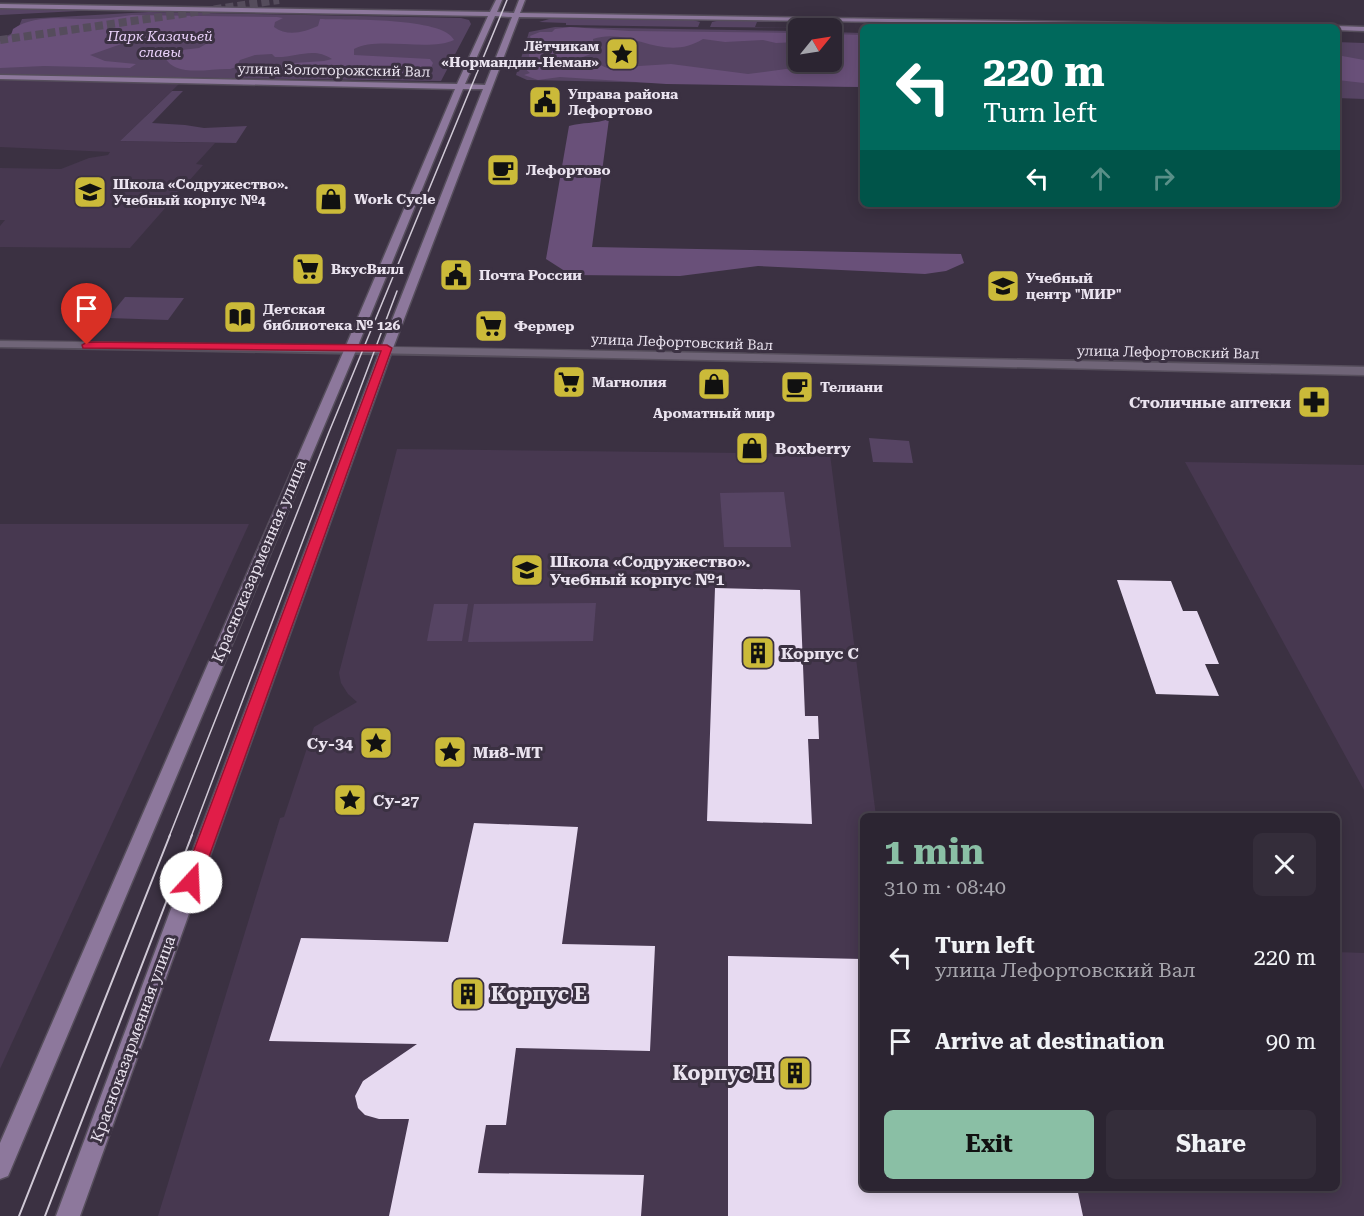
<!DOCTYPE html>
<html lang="en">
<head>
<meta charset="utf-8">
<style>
	:root { --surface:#2c2532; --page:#342d3a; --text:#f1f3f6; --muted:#a6a5ac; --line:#48424d; --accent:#8abfa5 }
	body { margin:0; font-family:"Roboto Serif",serif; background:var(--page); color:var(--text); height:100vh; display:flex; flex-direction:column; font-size:22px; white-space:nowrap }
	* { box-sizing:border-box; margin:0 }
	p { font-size:20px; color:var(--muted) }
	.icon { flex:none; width:33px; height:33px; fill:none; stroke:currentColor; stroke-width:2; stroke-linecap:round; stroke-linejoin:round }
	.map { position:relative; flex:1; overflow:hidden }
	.details { position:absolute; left:860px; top:813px; width:480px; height:378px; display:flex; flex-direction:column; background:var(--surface); border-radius:9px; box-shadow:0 3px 15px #0003,0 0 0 2px var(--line) }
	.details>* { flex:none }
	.top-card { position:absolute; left:860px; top:24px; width:480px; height:183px; border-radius:9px; box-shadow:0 3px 15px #0003,0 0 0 2px var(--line); background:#00695c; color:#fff; overflow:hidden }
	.needle { width:39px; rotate:60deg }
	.buttons { position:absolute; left:788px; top:18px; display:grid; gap:12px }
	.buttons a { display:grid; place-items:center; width:54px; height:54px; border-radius:9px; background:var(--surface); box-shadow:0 3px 15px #0003,0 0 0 2px var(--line); font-size:30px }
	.pin { position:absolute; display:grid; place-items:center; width:51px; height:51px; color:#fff; margin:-62px -26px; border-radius:50% 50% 50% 0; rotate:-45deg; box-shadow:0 0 6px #0007 }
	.pin .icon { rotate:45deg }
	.me { position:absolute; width:66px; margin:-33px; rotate:20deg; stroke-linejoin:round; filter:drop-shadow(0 0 4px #0008) }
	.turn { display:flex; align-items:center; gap:21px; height:126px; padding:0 24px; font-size:27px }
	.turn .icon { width:78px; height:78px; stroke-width:2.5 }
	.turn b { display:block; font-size:42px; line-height:51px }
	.lanes { display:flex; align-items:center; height:57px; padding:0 24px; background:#0003; justify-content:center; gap:30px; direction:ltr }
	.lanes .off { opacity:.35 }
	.round { display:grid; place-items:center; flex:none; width:63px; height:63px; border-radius:9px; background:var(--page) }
	.head { display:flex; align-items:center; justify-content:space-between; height:102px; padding:0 24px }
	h1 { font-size:36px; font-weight:700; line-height:45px; color:var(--accent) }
	.button { display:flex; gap:12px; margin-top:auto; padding:12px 24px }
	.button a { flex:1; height:69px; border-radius:9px; background:var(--accent); color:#111; font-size:24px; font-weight:700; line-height:69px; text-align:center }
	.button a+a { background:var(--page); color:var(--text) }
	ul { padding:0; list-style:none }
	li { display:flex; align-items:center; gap:18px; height:84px; padding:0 24px }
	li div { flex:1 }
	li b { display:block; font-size:22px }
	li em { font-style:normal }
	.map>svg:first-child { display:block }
	.built { fill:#473850 }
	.green { fill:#564463 }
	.forest { fill:#695079 }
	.building { fill:#e7daf1 }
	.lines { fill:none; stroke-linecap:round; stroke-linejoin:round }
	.primary-tunnel { stroke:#554c5c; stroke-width:8; stroke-dasharray:8 4; stroke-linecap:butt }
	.street-casing { stroke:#564e5c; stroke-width:3 }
	.secondary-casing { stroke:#564e5c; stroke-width:3 }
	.street { fill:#706578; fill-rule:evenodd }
	.secondary { fill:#8d789c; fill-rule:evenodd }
	.tram-far1 { stroke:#d0c9d6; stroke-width:1.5 }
	.tram { stroke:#d0c9d6; stroke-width:2 }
	.route { fill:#e11d48; stroke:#92132f; stroke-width:1.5 }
	.labels { text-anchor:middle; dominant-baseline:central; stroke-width:6; stroke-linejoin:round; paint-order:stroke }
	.far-park-label { font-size:14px; font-style:italic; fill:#ead2fb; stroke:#3b3142 }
	.far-poi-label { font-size:14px; font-weight:bold; fill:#eae3ef; stroke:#3b3142; text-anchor:start }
	.far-street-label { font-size:14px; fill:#eae3ef; stroke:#3b3142 }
	.poi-label { font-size:16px; font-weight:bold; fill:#eae3ef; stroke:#3b3142; text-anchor:start }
	.street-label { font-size:16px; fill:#eae3ef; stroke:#3b3142 }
	.near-poi-label { font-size:20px; font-weight:bold; fill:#eae3ef; stroke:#3b3142; text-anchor:start }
</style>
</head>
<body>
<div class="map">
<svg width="1364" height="1216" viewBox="0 0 1364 1216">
	<rect width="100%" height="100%" fill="#3b3142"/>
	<g class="built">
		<polygon points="0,80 180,83 120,141 215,143 196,164 203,165 130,248 0,247 0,226 5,220 0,220 0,168 61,169 89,158 108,155 110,152 0,147"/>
		<polygon points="397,449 830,454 876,816 862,816 862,1188 1336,1188 1337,952 1364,953 1364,1216 158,1216 280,818 284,817 314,727 357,702 348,694 341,683 339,673"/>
		<polygon points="1185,462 1364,465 1364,790"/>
		<polygon points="0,524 249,524 0,1069"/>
	</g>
	<g class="green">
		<polygon points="0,8 98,10 0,15"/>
		<polygon points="149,12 461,18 469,20 471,24 441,81 0,75 0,39 17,31 22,19"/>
		<polygon points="556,17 693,20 700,22 698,27 566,25 566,23 539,22"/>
		<polygon points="721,20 802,22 757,22 755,27 807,28 710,27 712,22"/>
		<polygon points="555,27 798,31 798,62 831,62 831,32 862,33 862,87 527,80 516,75 529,32"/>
		<polygon points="1336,42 1364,43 1364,99 1337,98"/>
		<polygon points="172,91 183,91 152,123 185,125 204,128 247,126 236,143 120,141"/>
		<polygon points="125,297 184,298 168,320 108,318"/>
		<polygon points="869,438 909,441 913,463 873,462"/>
		<polygon points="784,492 791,547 724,547 720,493"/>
		<polygon points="596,603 593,641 468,642 474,604"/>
		<polygon points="434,604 468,604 462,641 427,641"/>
	</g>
	<g class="forest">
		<path d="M132,15L277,17L283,18L275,22L274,27C288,37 304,32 318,26L320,19C345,20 444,17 454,40C429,52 378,36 354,49V55L430,59L433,63L430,70L417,77L310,73L307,69L275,73L266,71L294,63L324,61L332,59C313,46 296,58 275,57L272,54L255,55L240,60L236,67L230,69C209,68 173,79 163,54L165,52L199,48L206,44L200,39L155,43L127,42L90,55L105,61L136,64L130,68L44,66L0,68V41L11,35L13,29C34,14 65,19 90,19C104,19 118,17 132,15Z"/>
		<path d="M570,27L629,31L798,33V42L776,43L763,40L725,42L703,39C663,64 631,26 593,39V43L584,49L593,53L583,57L607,68L671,64L748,74L786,69L814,73L828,71L827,66L822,62H831V50L835,49L831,45V34L862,35V87L666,84L560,77L538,80L524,75L530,73L523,67L530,61L528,48L532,43L530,36L540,32H552L555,29Z"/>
		<polygon points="1337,55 1364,60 1364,83 1337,80"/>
		<path d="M609,119L592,247L961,254L964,263L946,271L925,274L758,266L680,276L571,275L546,259L569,126C583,122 595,124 609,119Z"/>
	</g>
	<g class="building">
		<polygon points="1117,580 1171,581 1183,611 1197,611 1219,664 1205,664 1219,696 1156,694"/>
		<polygon points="715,588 800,590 805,716 818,716 819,739 808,739 812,824 707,821"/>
		<polygon points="474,823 578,827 562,944 655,946 650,1051 516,1048 506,1125 486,1125 478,1173 644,1175 641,1216 389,1216 409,1119 379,1119 365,1115 358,1108 355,1096 363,1081 417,1044 269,1041 301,938 448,942"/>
		<polygon points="728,956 862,959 862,1188 1077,1188 1083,1216 728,1216"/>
	</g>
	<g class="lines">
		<polyline class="primary-tunnel" points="0,40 279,0"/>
		<g class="street-casing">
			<path id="street" d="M0,341C455,346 909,358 1364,367V375C909,365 455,353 0,347Z"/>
		</g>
		<g class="secondary-casing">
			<g id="secondary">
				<path d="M496,0H502L497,12L514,13L519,0H525L520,13L1263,25L1266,27L519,17L393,348L80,1216H56L381,348L483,89H463L357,348L11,1169L8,1176L0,1179V1143L345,348L455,89L0,79V75L457,84L488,16L0,8V4L490,12ZM495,16L512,17L485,85L465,84Z"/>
				<polygon points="1336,26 1364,27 1364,31 1336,30 1336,27 1333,27"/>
			</g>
		</g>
		<use href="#street" class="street"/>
		<use href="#secondary" class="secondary"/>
		<g class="tram-far1">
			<polyline points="169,837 329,432 507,0"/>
			<polyline points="191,837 397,291"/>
		</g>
		<g class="tram">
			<polyline points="19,1216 170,835"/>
			<polyline points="45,1216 192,835"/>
		</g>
	</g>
	<polygon class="route" points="87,342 387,345 392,348 200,882 197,887 191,889 185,887 182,882 381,351 83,348 82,345"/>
	<defs>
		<g id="sight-square" transform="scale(1.725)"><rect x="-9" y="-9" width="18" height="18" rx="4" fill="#cbba39" stroke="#3b3142"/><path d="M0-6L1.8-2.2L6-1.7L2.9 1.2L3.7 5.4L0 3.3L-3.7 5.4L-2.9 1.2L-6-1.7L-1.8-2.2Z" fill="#111"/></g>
		<g id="civic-square" transform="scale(1.725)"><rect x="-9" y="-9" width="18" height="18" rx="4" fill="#cbba39" stroke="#3b3142"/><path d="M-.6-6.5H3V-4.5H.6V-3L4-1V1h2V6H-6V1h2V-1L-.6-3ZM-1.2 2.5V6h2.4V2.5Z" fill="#111"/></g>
		<g id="cafe-square" transform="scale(1.725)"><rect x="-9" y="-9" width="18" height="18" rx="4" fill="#cbba39" stroke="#3b3142"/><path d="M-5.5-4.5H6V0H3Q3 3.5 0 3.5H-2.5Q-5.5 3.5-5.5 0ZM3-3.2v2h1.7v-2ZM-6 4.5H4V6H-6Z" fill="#111"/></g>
		<g id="school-square" transform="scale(1.725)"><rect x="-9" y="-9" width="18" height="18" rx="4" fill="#cbba39" stroke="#3b3142"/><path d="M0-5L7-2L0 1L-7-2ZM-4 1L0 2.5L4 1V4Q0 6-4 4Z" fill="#111"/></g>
		<g id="shop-square" transform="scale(1.725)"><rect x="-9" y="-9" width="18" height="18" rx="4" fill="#cbba39" stroke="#3b3142"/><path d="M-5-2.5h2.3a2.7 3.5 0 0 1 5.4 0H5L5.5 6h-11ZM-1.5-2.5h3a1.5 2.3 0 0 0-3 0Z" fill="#111"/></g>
		<g id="supermarket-square" transform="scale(1.725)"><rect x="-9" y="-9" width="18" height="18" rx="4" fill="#cbba39" stroke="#3b3142"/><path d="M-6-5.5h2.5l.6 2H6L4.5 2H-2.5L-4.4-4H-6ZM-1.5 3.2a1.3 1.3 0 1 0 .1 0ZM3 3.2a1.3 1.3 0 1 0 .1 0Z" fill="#111"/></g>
		<g id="library-square" transform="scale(1.725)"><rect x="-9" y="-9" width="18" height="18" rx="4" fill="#cbba39" stroke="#3b3142"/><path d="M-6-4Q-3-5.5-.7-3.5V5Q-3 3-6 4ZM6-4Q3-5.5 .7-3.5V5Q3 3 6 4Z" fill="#111"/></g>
		<g id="pharmacy-square" transform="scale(1.725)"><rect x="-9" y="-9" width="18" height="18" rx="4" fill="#cbba39" stroke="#3b3142"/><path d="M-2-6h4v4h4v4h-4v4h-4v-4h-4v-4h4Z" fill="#111"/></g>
		<g id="building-square" transform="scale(1.725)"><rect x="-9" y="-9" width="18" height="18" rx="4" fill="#cbba39" stroke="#3b3142"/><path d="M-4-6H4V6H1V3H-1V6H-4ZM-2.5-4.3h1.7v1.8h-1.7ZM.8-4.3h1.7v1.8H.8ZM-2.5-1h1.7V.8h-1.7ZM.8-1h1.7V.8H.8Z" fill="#111"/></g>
	</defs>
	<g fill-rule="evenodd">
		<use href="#sight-square" x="622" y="54"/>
		<use href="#civic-square" x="545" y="102"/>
		<use href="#cafe-square" x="503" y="170"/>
		<use href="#school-square" x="90" y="192"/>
		<use href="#shop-square" x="331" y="199"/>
		<use href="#supermarket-square" x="308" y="269"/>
		<use href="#civic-square" x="456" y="275"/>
		<use href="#school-square" x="1003" y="286"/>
		<use href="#library-square" x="240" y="317"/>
		<use href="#supermarket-square" x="491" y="326"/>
		<use href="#supermarket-square" x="569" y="382"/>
		<use href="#shop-square" x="714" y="384"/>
		<use href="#cafe-square" x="797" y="387"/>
		<use href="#pharmacy-square" x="1314" y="402"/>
		<use href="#shop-square" x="752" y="448"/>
		<use href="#school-square" x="527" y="570"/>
		<use href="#building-square" x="758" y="653"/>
		<use href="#sight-square" x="376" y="743"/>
		<use href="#sight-square" x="450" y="752"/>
		<use href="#sight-square" x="350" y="800"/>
		<use href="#building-square" x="468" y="994"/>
		<use href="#building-square" x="795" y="1073"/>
	</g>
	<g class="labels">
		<g class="far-park-label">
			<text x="160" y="36">Парк Казачьей<tspan x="160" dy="16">славы</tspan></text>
		</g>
		<g class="far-poi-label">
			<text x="599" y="46" text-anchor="end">Лётчикам<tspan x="599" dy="16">«Нормандии-Неман»</tspan></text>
			<text x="568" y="94">Управа района<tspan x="568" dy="16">Лефортово</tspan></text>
			<text x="526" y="170">Лефортово</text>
			<text x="113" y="184">Школа «Содружество».<tspan x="113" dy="16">Учебный корпус №4</tspan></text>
			<text x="354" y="199">Work Cycle</text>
			<text x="331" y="269">ВкусВилл</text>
			<text x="479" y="275">Почта России</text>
			<text x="1026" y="278">Учебный<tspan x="1026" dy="16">центр "МИР"</tspan></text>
			<text x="263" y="309">Детская<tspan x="263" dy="16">библиотека № 126</tspan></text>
			<text x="514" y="326">Фермер</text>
			<text x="592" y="382">Магнолия</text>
			<text x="820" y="387">Телиани</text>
			<text x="714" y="413" text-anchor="middle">Ароматный мир</text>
		</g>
		<g class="far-street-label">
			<text transform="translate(334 70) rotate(1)">улица Золоторожский Вал</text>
			<text transform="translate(682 342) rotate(2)">улица Лефортовский Вал</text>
			<text transform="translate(1168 352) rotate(1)">улица Лефортовский Вал</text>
		</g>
		<g class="poi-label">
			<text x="1291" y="402" text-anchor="end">Столичные аптеки</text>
			<text x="775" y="448">Boxberry</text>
			<text x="550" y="561">Школа «Содружество».<tspan x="550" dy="18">Учебный корпус №1</tspan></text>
			<text x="781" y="653">Корпус С</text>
			<text x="353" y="743" text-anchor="end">Су-34</text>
			<text x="473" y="752">Ми8-МТ</text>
			<text x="373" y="800">Су-27</text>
		</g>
		<g class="street-label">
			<text transform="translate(259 561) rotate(-67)">Красноказарменная улица</text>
			<text transform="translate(133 1039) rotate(-70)">Красноказарменная улица</text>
		</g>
		<g class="near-poi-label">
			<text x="491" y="994">Корпус Е</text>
			<text x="772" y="1073" text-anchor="end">Корпус Н</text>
		</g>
	</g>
</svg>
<div class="buttons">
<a><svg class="needle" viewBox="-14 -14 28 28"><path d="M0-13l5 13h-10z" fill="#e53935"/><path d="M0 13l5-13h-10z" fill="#a6a5ac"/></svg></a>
</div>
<div class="pin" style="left:87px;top:345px;background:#d93025"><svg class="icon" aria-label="arrive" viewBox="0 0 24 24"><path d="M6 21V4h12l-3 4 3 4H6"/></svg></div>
<svg class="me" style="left:191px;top:882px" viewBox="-20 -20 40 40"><circle r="19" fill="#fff"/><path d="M0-13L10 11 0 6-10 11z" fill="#e11d48"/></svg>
<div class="top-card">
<div class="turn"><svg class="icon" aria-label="left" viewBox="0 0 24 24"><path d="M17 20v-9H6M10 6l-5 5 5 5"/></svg><div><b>220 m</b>Turn left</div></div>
<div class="lanes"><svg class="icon" aria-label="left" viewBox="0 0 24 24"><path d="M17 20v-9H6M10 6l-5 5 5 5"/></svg><svg class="icon off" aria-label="ahead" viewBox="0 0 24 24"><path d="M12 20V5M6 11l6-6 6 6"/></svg><svg class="icon off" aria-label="right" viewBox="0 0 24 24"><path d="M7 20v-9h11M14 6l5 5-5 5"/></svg></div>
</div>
<section class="details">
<div class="head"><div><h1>1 min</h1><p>310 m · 08:40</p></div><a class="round"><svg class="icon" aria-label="close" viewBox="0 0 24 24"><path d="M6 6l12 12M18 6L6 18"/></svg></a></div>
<ul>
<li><svg class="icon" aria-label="left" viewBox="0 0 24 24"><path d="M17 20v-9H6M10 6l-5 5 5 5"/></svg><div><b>Turn left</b><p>улица Лефортовский Вал</p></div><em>220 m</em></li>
<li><svg class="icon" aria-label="arrive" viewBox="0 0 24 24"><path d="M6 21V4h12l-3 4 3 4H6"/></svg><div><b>Arrive at destination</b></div><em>90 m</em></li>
</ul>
<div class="button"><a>Exit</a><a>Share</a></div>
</section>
</div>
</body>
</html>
